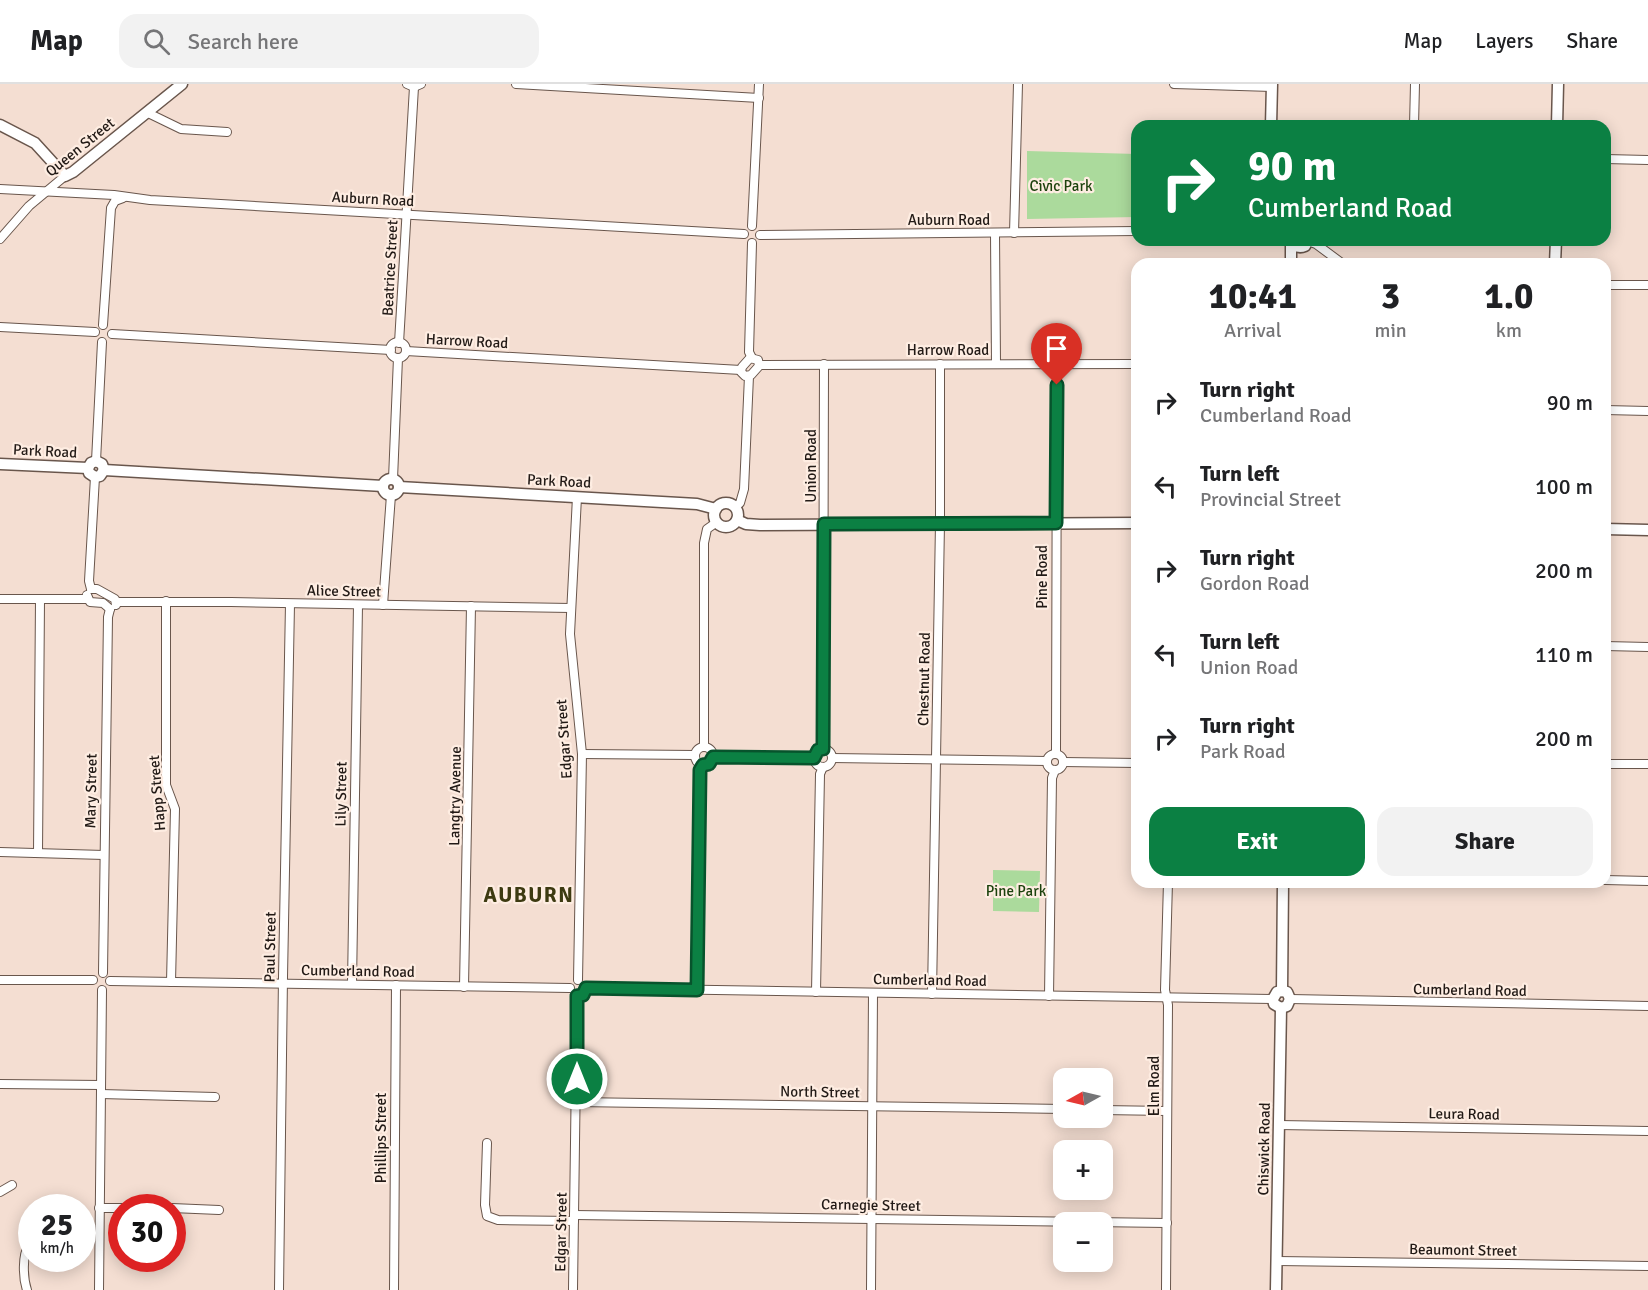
<!DOCTYPE html>
<html lang="en">
<head>
<meta charset="utf-8">
<style>
	:root { --surface:#fff; --page:#f2f2f2; --text:#202124; --muted:#757577; --line:#e0e0e0; --accent:#0b8043 }
	body { margin:0; font-family:Signika,sans-serif; background:var(--page); color:var(--text); height:100vh; display:flex; flex-direction:column; font-size:22px; white-space:nowrap }
	* { box-sizing:border-box; margin:0 }
	p { font-size:20px; color:var(--muted) }
	.icon { flex:none; width:33px; height:33px; fill:none; stroke:currentColor; stroke-width:2; stroke-linecap:round; stroke-linejoin:round }
	.map { position:relative; flex:1; overflow:hidden }
	.details { position:absolute; left:1131px; top:174px; width:480px; height:630px; display:flex; flex-direction:column; background:var(--surface); border-radius:18px; box-shadow:0 3px 15px #0003 }
	.details>* { flex:none }
	.top-card { position:absolute; left:1131px; top:36px; width:480px; height:126px; border-radius:18px; box-shadow:0 3px 15px #0003; background:#0b8043; color:#fff; overflow:hidden }
	.needle { width:39px; rotate:262deg }
	.fabs { position:absolute; left:1053px; top:984px; display:grid; gap:12px }
	.fabs a { display:grid; place-items:center; width:60px; height:60px; border-radius:12px; background:var(--surface); box-shadow:0 3px 15px #0003; font-size:30px }
	.speed { position:absolute; left:18px; top:1110px; display:flex; gap:12px; font-size:30px; font-weight:700; text-align:center }
	.speed>* { display:grid; place-content:center; width:78px; height:78px; border-radius:50%; background:var(--surface); box-shadow:0 3px 15px #0003; line-height:1 }
	.speed small { font-size:15px; font-weight:400 }
	.speed .limit { border:9px solid #d22; background:#fff; color:#111 }
	.pin { position:absolute; display:grid; place-items:center; width:51px; height:51px; color:#fff; margin:-62px -26px; border-radius:50% 50% 50% 0; rotate:-45deg; box-shadow:0 0 6px #0007 }
	.pin .icon { rotate:45deg }
	.me { position:absolute; width:66px; margin:-33px; rotate:0deg; stroke-linejoin:round; filter:drop-shadow(0 0 4px #0008) }
	.turn { display:flex; align-items:center; gap:21px; height:126px; padding:0 18px; font-size:27px }
	.turn .icon { width:78px; height:78px; stroke-width:2.5 }
	.turn b { display:block; font-size:42px; line-height:51px }
	.eta { display:flex; justify-content:space-evenly; align-items:center; height:102px; text-align:center }
	.eta b { font-size:36px; font-weight:800; line-height:42px }
	.button { display:flex; gap:12px; margin-top:auto; padding:12px 18px }
	.button a { flex:1; height:69px; border-radius:18px; background:var(--accent); color:#fff; font-size:24px; font-weight:800; line-height:69px; text-align:center }
	.button a+a { background:var(--page); color:var(--text) }
	ul { padding:0; list-style:none }
	li { display:flex; align-items:center; gap:18px; height:84px; padding:0 18px }
	li div { flex:1 }
	li b { display:block; font-size:22px }
	li em { font-style:normal }
	header { display:flex; align-items:center; gap:36px; box-sizing:border-box; height:84px; padding:0 30px; background:var(--surface); border-bottom:2px solid var(--line) }
	header strong { font-size:28px }
	nav { display:flex; gap:33px; margin-inline-start:auto; font-size:21px }
	.search { width:420px; height:54px; background:var(--page); display:flex; align-items:center; gap:15px; box-sizing:border-box; padding:0 21px; border-radius:18px; color:var(--muted); font-size:22px }
	.map>svg:first-child { display:block }
	.green { fill:#abda9c }
	.lines { fill:none; stroke-linecap:round; stroke-linejoin:round }
	.street-casing { stroke:#69564c; stroke-width:10 }
	.secondary-casing { stroke:#69564c; stroke-width:13 }
	.street { stroke:#fff; stroke-width:8 }
	.secondary { stroke:#fff; stroke-width:10 }
	.route-casing { stroke:#07532c; stroke-width:15 }
	.route { stroke:#0b8043; stroke-width:10 }
	.labels { text-anchor:middle; dominant-baseline:central; stroke-width:4.5; stroke-linejoin:round; paint-order:stroke }
	.street-label { font-size:15px; fill:#221a16; stroke:#feede2 }
	.park-label { font-size:15px; fill:#1c420d; stroke:#feede2 }
	.district-label { font-size:21px; font-weight:bold; letter-spacing:1.5px; fill:#3d3a11; stroke:#feede2 }
</style>
</head>
<body>
<header>
<strong>Map</strong>
<div class="search"><svg class="icon" aria-label="search" viewBox="0 0 24 24"><circle cx="10" cy="10" r="6"/><path d="M15 15l6 6"/></svg>Search here</div>
<nav><a>Map</a><a>Layers</a><a>Share</a></nav>
</header>
<div class="map">
<svg width="1648" height="1206" viewBox="0 0 1648 1206">
	<rect width="100%" height="100%" fill="#f4ded2"/>
	<g class="green">
		<polygon points="1027,67 1137,70 1137,133 1027,135"/>
		<polygon points="993,786 1040,787 1039,828 993,827"/>
	</g>
	<g class="lines">
		<g class="street-casing">
			<g id="street">
				<polyline points="407,0 414,3 421,0"/>
				<polyline points="516,0 759,14"/>
				<polyline points="1174,0 1272,3"/>
				<polyline points="148,29 181,45 227,48"/>
				<polyline points="1414,42 1415,0"/>
				<polyline points="1605,75 1648,76"/>
				<polyline points="0,105 114,111 150,116 744,150"/>
				<polyline points="752,142 759,0"/>
				<polyline points="995,149 996,279"/>
				<polyline points="1014,149 1018,0"/>
				<polyline points="760,151 1137,147"/>
				<polyline points="0,155 29,122 65,92"/>
				<polyline points="1308,157 1316,160 1343,180"/>
				<polyline points="752,159 749,268 752,274"/>
				<polyline points="1605,201 1648,201"/>
				<polyline points="103,241 111,124 115,117 123,114"/>
				<polyline points="0,243 95,248"/>
				<polyline points="112,250 391,266"/>
				<circle cx="398" cy="266" r="8"/>
				<polyline points="399,259 414,3"/>
				<polyline points="406,267 741,286"/>
				<polygon points="750,274 758,276 759,282 751,291 745,292 741,288 742,283"/>
				<polyline points="759,281 1137,280"/>
				<polyline points="1605,326 1648,327"/>
				<polyline points="96,377 102,258"/>
				<polyline points="393,395 398,274"/>
				<polyline points="577,413 570,550 582,670 578,896"/>
				<polyline points="735,423 740,419 744,405 749,292"/>
				<polyline points="91,505 89,497 95,393"/>
				<polyline points="91,505 97,505 115,515 116,521"/>
				<polyline points="87,511 90,518 103,519 110,525"/>
				<polyline points="0,515 87,515"/>
				<polyline points="166,517 166,701 175,725 171,898"/>
				<polyline points="116,518 231,518 571,524"/>
				<polyline points="383,521 391,411"/>
				<polyline points="1605,562 1648,563"/>
				<circle cx="704" cy="672" r="9"/>
				<polyline points="704,663 704,459 707,445 717,438"/>
				<circle cx="823" cy="674" r="9"/>
				<polyline points="823,665 824,280"/>
				<polyline points="1056,669 1057,280"/>
				<circle cx="1055" cy="678" r="8"/>
				<polyline points="582,670 695,671"/>
				<polyline points="713,673 814,674"/>
				<polyline points="832,674 1047,677"/>
				<polyline points="1063,678 1137,679"/>
				<polyline points="1605,680 1648,680"/>
				<polyline points="0,768 104,771"/>
				<polyline points="38,769 40,516"/>
				<polyline points="1605,796 1648,797"/>
				<polyline points="103,889 108,533 110,525"/>
				<polyline points="0,896 93,896"/>
				<polyline points="110,897 570,904"/>
				<polyline points="352,900 358,521"/>
				<polyline points="464,903 471,522"/>
				<polyline points="586,904 1273,915"/>
				<polyline points="697,906 700,686 703,681"/>
				<polyline points="816,908 820,690 823,683"/>
				<polyline points="932,910 940,439 940,280"/>
				<polyline points="1049,912 1052,694 1055,686"/>
				<polyline points="1290,915 1648,922"/>
				<polyline points="0,1000 101,1001"/>
				<polyline points="101,1010 215,1013"/>
				<polyline points="576,1018 1064,1025"/>
				<polyline points="1102,1026 1167,1027"/>
				<polyline points="1279,1041 1648,1047"/>
				<polyline points="487,1059 485,1121 487,1132 498,1136 574,1137"/>
				<polyline points="0,1108 12,1101"/>
				<polyline points="99,1124 122,1124"/>
				<polyline points="172,1124 219,1126"/>
				<polyline points="574,1131 1167,1139"/>
				<polyline points="1277,1177 1648,1182"/>
				<polyline points="573,1205 577,912"/>
				<path d="M27,1206C23,1194 22,1171 29,1161"/>
				<polyline points="99,1206 102,906"/>
				<polyline points="279,1206 283,893 290,520"/>
				<polyline points="394,1206 396,901"/>
				<polyline points="871,1206 873,909"/>
				<polyline points="1166,1206 1168,921 1165,906 1168,798"/>
			</g>
		</g>
		<g class="secondary-casing">
			<g id="secondary">
				<polyline points="0,41 35,59 65,92 73,88 182,0"/>
				<polyline points="1271,42 1272,0"/>
				<polyline points="1557,42 1558,0"/>
				<path d="M1290,156C1294,162 1298,165 1305,162L1308,156"/>
				<polyline points="1291,180 1291,159"/>
				<polyline points="1555,180 1556,156"/>
				<polyline points="0,380 88,384"/>
				<polyline points="88,384 89,389 95,393 100,392 104,386"/>
				<polyline points="88,384 91,379 96,377 102,380 104,386"/>
				<polyline points="104,386 383,402"/>
				<circle cx="391" cy="403" r="8"/>
				<polyline points="399,403 697,420 716,425"/>
				<circle cx="726" cy="431" r="12"/>
				<polyline points="737,436 746,440 760,441 1137,439"/>
				<polyline points="1605,445 1648,446"/>
				<polyline points="1282,907 1283,798"/>
				<polyline points="1281,924 1287,922 1290,915 1287,908 1282,907"/>
				<polyline points="1281,924 1274,920 1273,915 1277,908 1282,907"/>
				<polyline points="1276,1206 1281,924"/>
			</g>
		</g>
		<use href="#street" class="street"/>
		<use href="#secondary" class="secondary"/>
	</g>
	<g class="lines">
		<g class="route-casing">
			<polyline id="route" points="577,995 577,912 583,911 586,904 697,906 700,686 703,681 709,680 713,673 814,674 818,666 823,665 824,440 1056,439 1057,301"/>
		</g>
		<use href="#route" class="route"/>
	</g>
	<g class="labels">
		<g class="street-label">
			<text transform="translate(80 63) rotate(-39)">Queen Street</text>
			<text transform="translate(373 115) rotate(3)">Auburn Road</text>
			<text x="949" y="136">Auburn Road</text>
			<text transform="translate(390 184) rotate(-87)">Beatrice Street</text>
			<text transform="translate(467 257) rotate(3)">Harrow Road</text>
			<text x="948" y="266">Harrow Road</text>
			<text transform="translate(45 367) rotate(3)">Park Road</text>
			<text transform="translate(811 382) rotate(-90)">Union Road</text>
			<text transform="translate(559 397) rotate(3)">Park Road</text>
			<text transform="translate(1042 493) rotate(-90)">Pine Road</text>
			<text transform="translate(344 507) rotate(1)">Alice Street</text>
			<text transform="translate(924 595) rotate(-89)">Chestnut Road</text>
			<text transform="translate(564 655) rotate(-94)">Edgar Street</text>
			<text transform="translate(91 707) rotate(-89)">Mary Street</text>
			<text transform="translate(157 709) rotate(-95)">Happ Street</text>
			<text transform="translate(341 710) rotate(-89)">Lily Street</text>
			<text transform="translate(455 712) rotate(-89)">Langtry Avenue</text>
			<text transform="translate(270 863) rotate(-89)">Paul Street</text>
			<text transform="translate(358 887) rotate(1)">Cumberland Road</text>
			<text transform="translate(930 896) rotate(1)">Cumberland Road</text>
			<text transform="translate(1470 906) rotate(1)">Cumberland Road</text>
			<text transform="translate(1154 1002) rotate(-90)">Elm Road</text>
			<text transform="translate(820 1008) rotate(1)">North Street</text>
			<text transform="translate(1464 1030) rotate(1)">Leura Road</text>
			<text transform="translate(381 1054) rotate(-90)">Phillips Street</text>
			<text transform="translate(1264 1065) rotate(-89)">Chiswick Road</text>
			<text transform="translate(871 1121) rotate(1)">Carnegie Street</text>
			<text transform="translate(561 1148) rotate(-89)">Edgar Street</text>
			<text transform="translate(1463 1166) rotate(1)">Beaumont Street</text>
		</g>
		<g class="park-label">
			<text x="1061" y="102">Civic Park</text>
			<text x="1016" y="807">Pine Park</text>
		</g>
		<g class="district-label">
			<text x="529" y="811">AUBURN</text>
		</g>
	</g>
</svg>
<div class="fabs">
<a><svg class="needle" viewBox="-14 -14 28 28"><path d="M0-13l5 13h-10z" fill="#e53935"/><path d="M0 13l5-13h-10z" fill="#757577"/></svg></a>
<a>+</a>
<a>−</a>
</div>
<div class="speed"><div>25<small>km/h</small></div><div class="limit">30</div></div>
<div class="pin" style="left:1057px;top:301px;background:#d93025"><svg class="icon" aria-label="arrive" viewBox="0 0 24 24"><path d="M6 21V4h12l-3 4 3 4H6"/></svg></div>
<svg class="me" style="left:577px;top:995px" viewBox="-20 -20 40 40"><circle r="17" fill="#0b8043" stroke="#fff" stroke-width="3"/><path d="M0-11L8 9 0 5-8 9z" fill="#fff"/></svg>
<div class="top-card">
<div class="turn"><svg class="icon" aria-label="right" viewBox="0 0 24 24"><path d="M7 20v-9h11M14 6l5 5-5 5"/></svg><div><b>90 m</b>Cumberland Road</div></div>
</div>
<section class="details">
<div class="eta">
<div><b>10:41</b><p>Arrival</p></div>
<div><b>3</b><p>min</p></div>
<div><b>1.0</b><p>km</p></div>
</div>
<ul>
<li><svg class="icon" aria-label="right" viewBox="0 0 24 24"><path d="M7 20v-9h11M14 6l5 5-5 5"/></svg><div><b>Turn right</b><p>Cumberland Road</p></div><em>90 m</em></li>
<li><svg class="icon" aria-label="left" viewBox="0 0 24 24"><path d="M17 20v-9H6M10 6l-5 5 5 5"/></svg><div><b>Turn left</b><p>Provincial Street</p></div><em>100 m</em></li>
<li><svg class="icon" aria-label="right" viewBox="0 0 24 24"><path d="M7 20v-9h11M14 6l5 5-5 5"/></svg><div><b>Turn right</b><p>Gordon Road</p></div><em>200 m</em></li>
<li><svg class="icon" aria-label="left" viewBox="0 0 24 24"><path d="M17 20v-9H6M10 6l-5 5 5 5"/></svg><div><b>Turn left</b><p>Union Road</p></div><em>110 m</em></li>
<li><svg class="icon" aria-label="right" viewBox="0 0 24 24"><path d="M7 20v-9h11M14 6l5 5-5 5"/></svg><div><b>Turn right</b><p>Park Road</p></div><em>200 m</em></li>
</ul>
<div class="button"><a>Exit</a><a>Share</a></div>
</section>
</div>
</body>
</html>
